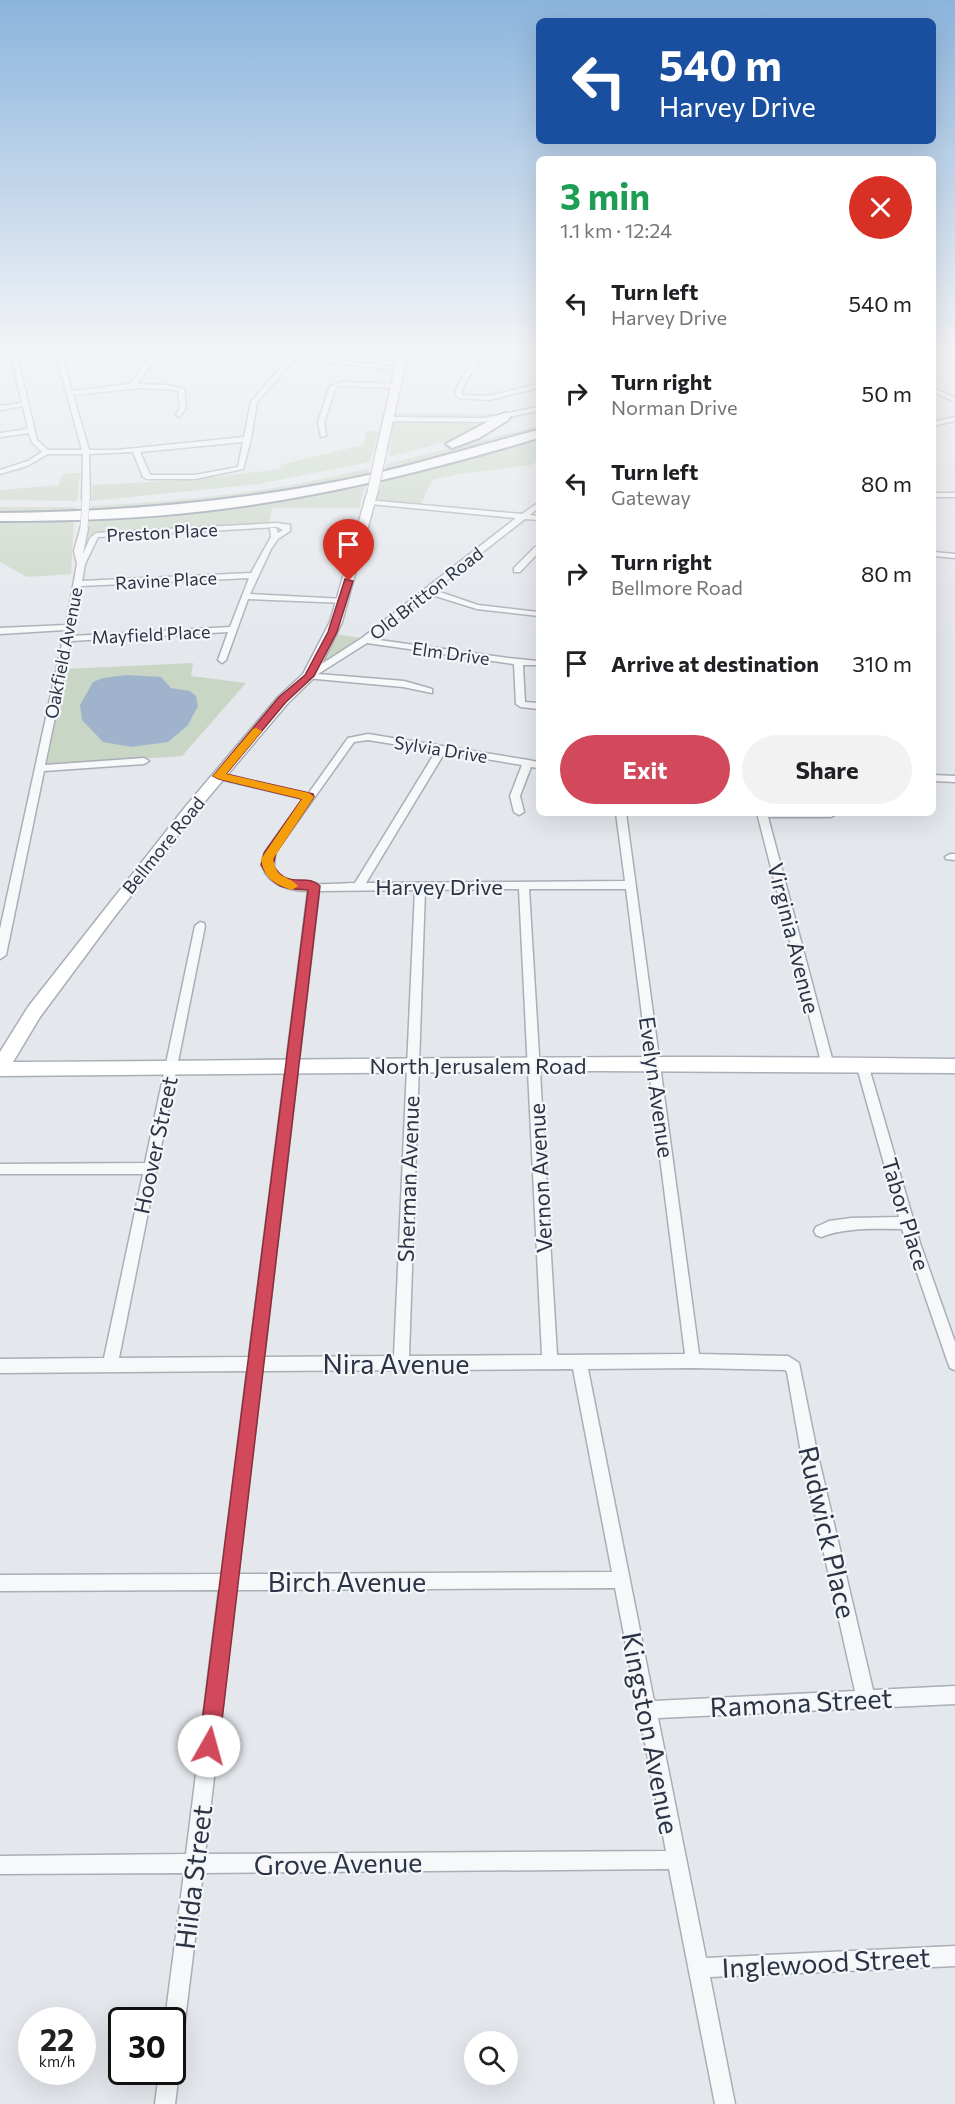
<!DOCTYPE html>
<html lang="en">
<head>
<meta charset="utf-8">
<style>
	:root { --surface:#fff; --page:#f2f2f2; --text:#202124; --muted:#757577; --accent:#d1495b }
	body { margin:0; font-family:Commissioner,sans-serif; background:var(--page); color:var(--text); height:100vh; display:flex; flex-direction:column; font-size:22px; white-space:nowrap }
	* { box-sizing:border-box; margin:0 }
	p { font-size:20px; color:var(--muted) }
	.icon { flex:none; width:33px; height:33px; fill:none; stroke:currentColor; stroke-width:2; stroke-linecap:round; stroke-linejoin:round }
	.map { position:relative; flex:1; overflow:hidden }
	.details { position:absolute; left:536px; top:156px; width:400px; height:660px; display:flex; flex-direction:column; background:var(--surface); border-radius:9px; box-shadow:0 6px 24px #0002 }
	.details>* { flex:none }
	.guide { position:absolute; left:536px; top:18px; width:400px; height:126px; border-radius:9px; box-shadow:0 6px 24px #0002; background:#1a4fa0; color:#fff; overflow:hidden }
	.tools { position:absolute; left:464px; top:2031px; display:grid; gap:12px }
	.tools a { display:grid; place-items:center; width:54px; height:54px; border-radius:50%; background:var(--surface); box-shadow:0 6px 24px #0002; font-size:30px }
	.speed { position:absolute; left:18px; top:2007px; display:flex; gap:12px; font-size:30px; font-weight:700; text-align:center }
	.speed>* { display:grid; place-content:center; width:78px; height:78px; border-radius:50%; background:var(--surface); box-shadow:0 6px 24px #0002; line-height:1 }
	.speed small { font-size:15px; font-weight:400 }
	.speed .limit { border:3px solid #111; border-radius:9px; background:#fff; color:#111 }
	.pin { position:absolute; display:grid; place-items:center; width:51px; height:51px; color:#fff; margin:-62px -26px; border-radius:50% 50% 50% 0; rotate:-45deg; box-shadow:0 0 6px #0007 }
	.pin .icon { rotate:45deg }
	.me { position:absolute; width:66px; margin:-33px; rotate:7deg; stroke-linejoin:round; filter:drop-shadow(0 0 4px #0008) }
	.turn { display:flex; align-items:center; gap:21px; height:126px; padding:0 24px; font-size:27px }
	.turn .icon { width:78px; height:78px; stroke-width:2.5 }
	.turn b { display:block; font-size:42px; line-height:51px }
	.round { display:grid; place-items:center; flex:none; width:63px; height:63px; border-radius:32px; background:var(--page) }
	.head { display:flex; align-items:center; justify-content:space-between; height:102px; padding:0 24px }
	h1 { font-size:36px; font-weight:700; line-height:45px; color:#1e9e55 }
	.button { display:flex; gap:12px; margin-top:auto; padding:12px 24px }
	.button a { flex:1; height:69px; border-radius:36px; background:var(--accent); color:#fff; font-size:24px; font-weight:700; line-height:69px; text-align:center }
	.button a+a { background:var(--page); color:var(--text) }
	ul { padding:0; list-style:none }
	li { display:flex; align-items:center; gap:18px; height:90px; padding:0 24px }
	li div { flex:1 }
	li b { display:block; font-size:22px }
	li em { font-style:normal }
	.map>svg:first-child { display:block }
	.green { fill:#c9d6c5 }
	.water { fill:#9fb4cc }
	.lines { fill:none; stroke-linecap:round; stroke-linejoin:round }
	.minor-casing { stroke:#a9aeb7; stroke-width:3 }
	.secondary-casing { stroke:#a9aeb7; stroke-width:3 }
	.motorway-casing { stroke:#8b94a3; stroke-width:4 }
	.minor { fill:#f7f8fa; fill-rule:evenodd }
	.secondary { fill:#fff; fill-rule:evenodd }
	.motorway { fill:#fff; fill-rule:evenodd }
	.minor-bridge-casing { stroke:#a9aeb7; stroke-width:8; stroke-linecap:butt }
	.secondary-bridge-casing { stroke:#a9aeb7; stroke-width:12; stroke-linecap:butt }
	.minor-bridge { stroke:#f7f8fa; stroke-width:7 }
	.secondary-bridge { stroke:#fff; stroke-width:10 }
	.route { fill:#d1495b; stroke:#882f3b; stroke-width:1.5 }
	.slow { fill:#f59e0b }
	.labels { text-anchor:middle; dominant-baseline:central; stroke-width:4.5; stroke-linejoin:round; paint-order:stroke }
	.far-street-label { font-size:18px; fill:#2b3445; stroke:#f4f6f9 }
	.street-label { font-size:22px; fill:#2b3445; stroke:#f4f6f9 }
	.near-street-label { font-size:27px; fill:#2b3445; stroke:#f4f6f9 }
</style>
</head>
<body>
<div class="map">
<svg width="955" height="2104" viewBox="0 0 955 2104">
	<rect width="100%" height="100%" fill="#e4e7ec"/>
	<g class="green">
		<path d="M538,405C515,422 425,422 395,416V413L500,414Z"/>
		<polygon points="399,421 471,422 481,429 468,436 389,457 393,423"/>
		<polygon points="538,426 538,431 385,473 387,464"/>
		<polygon points="366,431 379,431 370,462 258,484 92,501 93,485 187,480 281,469 280,465 363,445"/>
		<polygon points="538,439 538,461 531,465 459,474 432,480 421,504 379,500 377,497 383,481"/>
		<path d="M369,468L367,477L259,498L90,513L91,506C185,501 278,492 369,468Z"/>
		<polygon points="68,473 80,473 77,501 0,500 0,490 59,485 61,476"/>
		<path d="M365,486L359,508H272L269,523L86,536L89,521C183,517 273,504 365,486Z"/>
		<polygon points="0,507 76,507 75,514 0,515"/>
		<polygon points="74,521 71,574 27,577 0,562 0,522"/>
		<polygon points="335,634 361,638 315,670"/>
		<polygon points="193,663 191,676 246,683 182,756 44,765 65,669"/>
	</g>
	<polygon class="water" points="127,675 161,677 171,688 190,691 196,696 198,706 188,725 168,742 131,747 103,742 82,720 80,705 93,682 103,678"/>
	<g class="lines">
		<g class="minor-casing">
			<g id="minor">
				<path d="M10,351H16L37,440L48,450H82L55,351H61L72,391L130,384L155,351H161L137,384L167,385L184,389L186,408L179,417L176,415L180,408L178,390L139,388L73,395L89,450H117L244,437L251,402L289,358L234,351H258L403,368L400,370L295,359L257,402L251,439L243,469L195,479H147L143,477L133,452L89,454L90,499L86,501L82,499L83,454H48L27,466L0,474V470L28,461L42,452L32,442L29,433L0,437V433L28,429L23,406L0,410V406L22,403ZM243,442L238,467L195,475H150L140,452Z"/>
				<polygon points="218,351 224,351 217,364 213,364"/>
				<path d="M476,351H482C478,369 465,377 461,394L463,395L489,396L538,384V388L489,400L459,398L455,394C459,377 472,369 476,351Z"/>
				<polygon points="343,382 396,384 399,386 396,388 343,386 336,387 324,422 326,436 321,437 318,422 330,386"/>
				<polygon points="933,388 955,398 955,402 933,392"/>
				<polygon points="538,407 538,411 484,422 388,421 385,419 388,417 484,418"/>
				<polygon points="955,417 955,421 933,426 933,422"/>
				<rect x="933" y="493" width="22" height="4"/>
				<polygon points="367,500 522,514 538,503 538,508 530,515 538,516 538,520 525,519 434,590 478,605 538,612 538,616 477,609 429,594 372,639 508,658 538,661 538,665 523,665 525,702 538,703 538,709 521,707 516,704 514,664 367,643 318,674 404,681 432,689 432,693 403,687 306,678 306,674 362,638 516,518 370,504 367,504"/>
				<path d="M277,523L290,525V531L278,539L271,549L250,594L343,599H346V603L248,599L226,660L222,663L218,660L228,632L71,641L45,765L144,758L149,761L144,764L44,771L6,955L0,959V929L65,630L0,634V628L66,625L77,564L74,551L81,526L88,528L83,554L90,538L96,533ZM277,527L283,530L278,533L276,528H270L271,537L251,573L82,581L85,564L98,537ZM249,578L230,627L72,636L81,586Z"/>
				<polygon points="535,547 538,547 538,553 520,572 514,572 514,568"/>
				<polygon points="933,552 955,554 955,558 933,556"/>
				<path d="M368,734L528,760L538,762V768L531,767L520,796L524,812L519,815L514,812L510,796L522,765L445,752L366,883L625,881L616,813H626L699,1354L788,1356L799,1363L816,1447L873,1690L955,1686V1704L658,1718L706,1958L955,1946V1966L710,1977L735,2104H715L669,1869L203,1873L182,2045L179,2052L172,2055V2020H165L184,1873L0,1874V1856L186,1854L219,1590L0,1591V1575L222,1574L247,1371L0,1373V1359L104,1358L143,1174H0V1164L145,1163L195,926L200,922L204,923L205,926L119,1358L249,1357L308,891C285,891 253,879 266,851L304,799L219,779L214,776L219,773L308,794L348,738ZM368,740L436,751L355,883C333,883 284,891 274,867L275,853L354,742ZM519,889L542,1355L409,1356L425,890ZM529,889H626L685,1354L557,1355ZM415,890L394,1356L264,1357L319,891ZM693,1368L785,1370L787,1372L800,1447L855,1691L654,1701L588,1369ZM573,1369L612,1572L238,1574L262,1371ZM615,1588L666,1851L205,1854L236,1590Z"/>
				<polygon points="933,775 955,776 955,782 933,781"/>
				<polygon points="757,813 836,814 831,817 768,817 833,1062 831,1065 823,1065 821,1062"/>
				<polygon points="950,854 955,854 955,860 946,859 945,857"/>
				<path d="M862,1059L866,1061L868,1064L920,1243L955,1342V1370L950,1368L948,1363L902,1229C874,1229 848,1227 821,1237L816,1235L814,1231L816,1227L829,1221L851,1218L899,1217L856,1064L858,1061Z"/>
				<polygon points="172,2063 176,2065 179,2072 175,2104 155,2104 159,2072 172,2072"/>
			</g>
		</g>
		<g class="secondary-casing">
			<g id="secondary">
				<polygon points="399,351 408,351 386,452 381,455 376,452"/>
				<path d="M373,487L378,490L342,622L316,676L288,703L196,812L112,920L40,1017L13,1062C327,1060 641,1054 955,1059V1073L597,1071L0,1076V1052L28,1007L186,806L278,697L303,674L330,622L368,490Z"/>
			</g>
		</g>
		<g class="motorway-casing">
			<g id="motorway">
				<polygon points="504,413 508,414 510,417 508,420 479,438 452,448 446,444"/>
				<path d="M538,430V438C429,471 318,498 205,511C137,519 69,521 0,521V513C114,512 227,503 340,481C407,468 472,447 538,430Z"/>
			</g>
		</g>
		<use href="#minor" class="minor"/>
		<use href="#secondary" class="secondary"/>
		<use href="#motorway" class="motorway"/>
		<g class="minor-bridge-casing">
			<polyline id="minor-bridge" points="84,528 86,499"/>
		</g>
		<g class="secondary-bridge-casing">
			<polyline id="secondary-bridge" points="373,490 381,452"/>
		</g>
		<use href="#minor-bridge" class="minor-bridge"/>
		<use href="#secondary-bridge" class="secondary-bridge"/>
	</g>
	<linearGradient id="sky" x2="0" y2="1"><stop stop-color="#8bb4dd"/><stop offset="0.54" stop-color="#f3f4f6"/><stop offset="1" stop-color="#f3f4f6" stop-opacity="0"/></linearGradient>
	<rect width="955" height="646" fill="url(#sky)"/>
	<path class="route" d="M345,579L353,581L337,632L314,676L286,702L226,774L313,794L314,797L276,853L273,865C288,891 306,872 320,886L219,1746L216,1754L209,1757L202,1754L199,1746L308,890C283,889 274,888 261,865L264,853L302,799L219,779L213,776L279,697L305,675L328,632Z"/>
	<path class="slow" d="M256,728L262,731L226,774L309,793L314,797L273,859C277,881 286,873 298,886L292,890C274,884 264,878 261,859L302,799L219,779L213,776L253,729Z"/>
	<g class="labels">
		<g class="far-street-label">
			<text transform="translate(162 532) rotate(-3)">Preston Place</text>
			<text transform="translate(166 580) rotate(-3)">Ravine Place</text>
			<text transform="translate(426 593) rotate(-38)">Old Britton Road</text>
			<text transform="translate(151 634) rotate(-3)">Mayfield Place</text>
			<text transform="translate(63 653) rotate(-79)">Oakfield Avenue</text>
			<text transform="translate(451 653) rotate(8)">Elm Drive</text>
			<text transform="translate(441 749) rotate(9)">Sylvia Drive</text>
			<text transform="translate(163 845) rotate(-51)">Bellmore Road</text>
		</g>
		<g class="street-label">
			<text x="439" y="886">Harvey Drive</text>
			<text transform="translate(794 938) rotate(76)">Virginia Avenue</text>
			<text x="478" y="1065">North Jerusalem Road</text>
			<text transform="translate(657 1087) rotate(82)">Evelyn Avenue</text>
			<text transform="translate(155 1145) rotate(-78)">Hoover Street</text>
			<text transform="translate(540 1178) rotate(-93)">Vernon Avenue</text>
			<text transform="translate(408 1179) rotate(-88)">Sherman Avenue</text>
			<text transform="translate(906 1214) rotate(73)">Tabor Place</text>
		</g>
		<g class="near-street-label">
			<text x="396" y="1363">Nira Avenue</text>
			<text transform="translate(828 1532) rotate(77)">Rudwick Place</text>
			<text x="347" y="1581">Birch Avenue</text>
			<text transform="translate(801 1702) rotate(-3)">Ramona Street</text>
			<text transform="translate(651 1733) rotate(79)">Kingston Avenue</text>
			<text transform="translate(338 1863) rotate(-1)">Grove Avenue</text>
			<text transform="translate(193 1877) rotate(-83)">Hilda Street</text>
			<text transform="translate(826 1962) rotate(-3)">Inglewood Street</text>
		</g>
	</g>
</svg>
<div class="tools">
<a><svg class="icon" aria-label="search" viewBox="0 0 24 24"><circle cx="10" cy="10" r="6"/><path d="M15 15l6 6"/></svg></a>
</div>
<div class="speed"><div>22<small>km/h</small></div><div class="limit">30</div></div>
<div class="pin" style="left:349px;top:581px;background:#d93025"><svg class="icon" aria-label="arrive" viewBox="0 0 24 24"><path d="M6 21V4h12l-3 4 3 4H6"/></svg></div>
<svg class="me" style="left:209px;top:1746px" viewBox="-20 -20 40 40"><circle r="19" fill="#fff"/><path d="M0-13L10 11 0 6-10 11z" fill="#d1495b"/></svg>
<div class="guide">
<div class="turn"><svg class="icon" aria-label="left" viewBox="0 0 24 24"><path d="M17 20v-9H6M10 6l-5 5 5 5"/></svg><div><b>540 m</b>Harvey Drive</div></div>
</div>
<section class="details">
<div class="head"><div><h1>3 min</h1><p>1.1 km · 12:24</p></div><a class="round" style="background:#d93025;color:#fff"><svg class="icon" aria-label="close" viewBox="0 0 24 24"><path d="M6 6l12 12M18 6L6 18"/></svg></a></div>
<ul>
<li><svg class="icon" aria-label="left" viewBox="0 0 24 24"><path d="M17 20v-9H6M10 6l-5 5 5 5"/></svg><div><b>Turn left</b><p>Harvey Drive</p></div><em>540 m</em></li>
<li><svg class="icon" aria-label="right" viewBox="0 0 24 24"><path d="M7 20v-9h11M14 6l5 5-5 5"/></svg><div><b>Turn right</b><p>Norman Drive</p></div><em>50 m</em></li>
<li><svg class="icon" aria-label="left" viewBox="0 0 24 24"><path d="M17 20v-9H6M10 6l-5 5 5 5"/></svg><div><b>Turn left</b><p>Gateway</p></div><em>80 m</em></li>
<li><svg class="icon" aria-label="right" viewBox="0 0 24 24"><path d="M7 20v-9h11M14 6l5 5-5 5"/></svg><div><b>Turn right</b><p>Bellmore Road</p></div><em>80 m</em></li>
<li><svg class="icon" aria-label="arrive" viewBox="0 0 24 24"><path d="M6 21V4h12l-3 4 3 4H6"/></svg><div><b>Arrive at destination</b></div><em>310 m</em></li>
</ul>
<div class="button"><a>Exit</a><a>Share</a></div>
</section>
</div>
</body>
</html>
